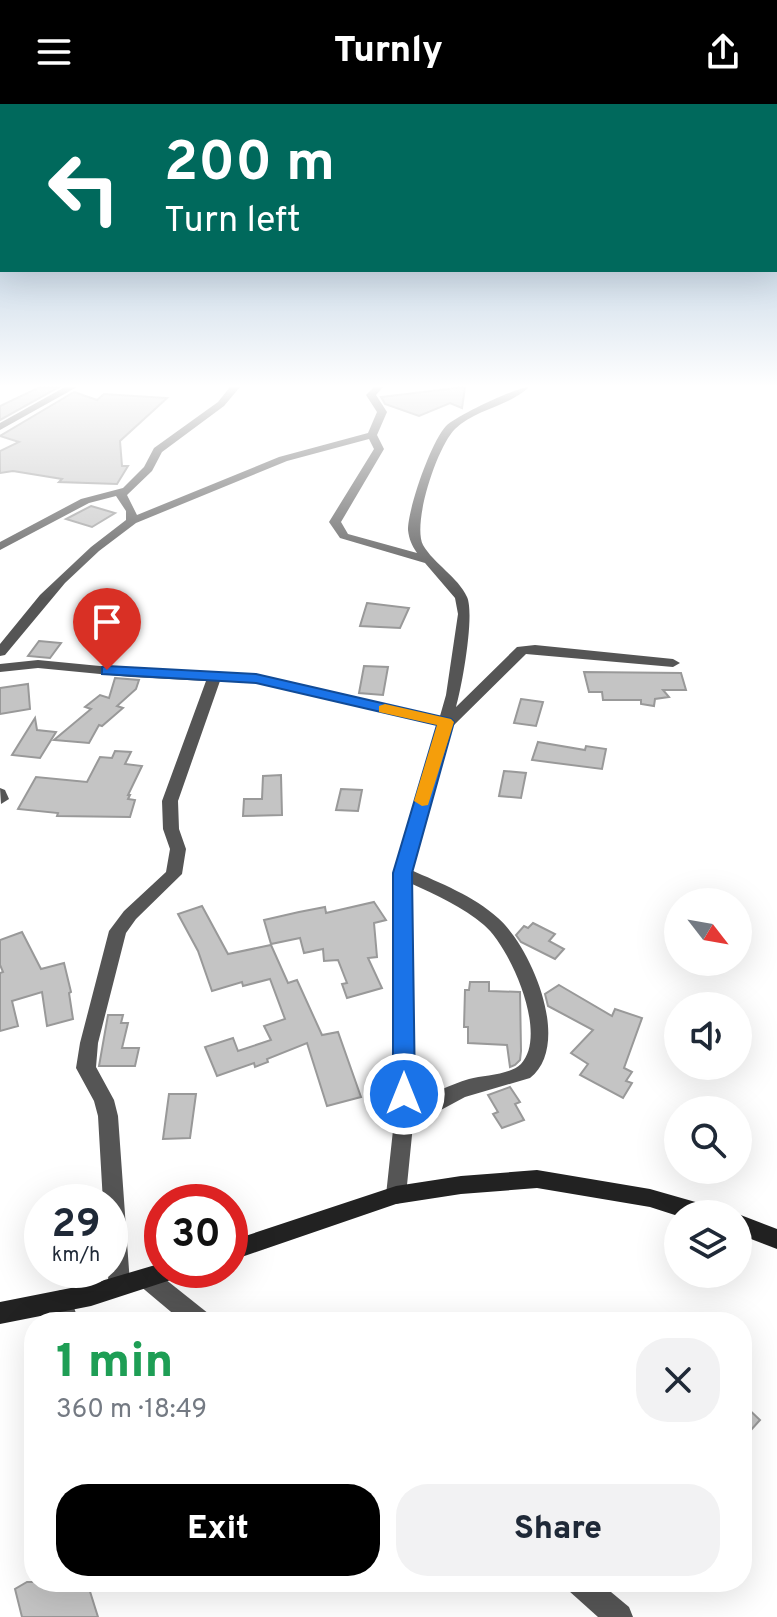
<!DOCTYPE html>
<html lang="en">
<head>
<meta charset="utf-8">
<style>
	:root { --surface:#fff; --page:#f2f2f3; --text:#1f2937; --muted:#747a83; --accent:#000 }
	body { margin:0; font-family:Overpass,sans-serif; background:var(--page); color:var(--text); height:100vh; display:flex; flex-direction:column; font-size:30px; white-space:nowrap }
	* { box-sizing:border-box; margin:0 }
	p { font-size:26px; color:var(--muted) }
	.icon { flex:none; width:44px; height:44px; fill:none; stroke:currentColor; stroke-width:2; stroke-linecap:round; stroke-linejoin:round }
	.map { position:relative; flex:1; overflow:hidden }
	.panel { position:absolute; left:24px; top:1208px; width:728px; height:280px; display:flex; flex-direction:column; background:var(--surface); border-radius:32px; box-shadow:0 8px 32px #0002 }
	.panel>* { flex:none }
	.hud { position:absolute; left:0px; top:0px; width:778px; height:168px; box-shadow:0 8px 32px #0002; background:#00695c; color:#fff; overflow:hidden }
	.needle { width:52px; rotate:121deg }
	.tools { position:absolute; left:664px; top:784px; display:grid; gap:16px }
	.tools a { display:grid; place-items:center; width:88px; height:88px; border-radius:50%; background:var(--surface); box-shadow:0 8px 32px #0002; font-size:40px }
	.speed { position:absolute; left:24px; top:1080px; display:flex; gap:16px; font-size:40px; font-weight:700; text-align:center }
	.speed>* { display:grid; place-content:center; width:104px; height:104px; border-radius:50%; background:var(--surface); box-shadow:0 8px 32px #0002; line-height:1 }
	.speed small { font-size:20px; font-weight:400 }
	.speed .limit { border:12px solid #d22; background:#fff; color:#111 }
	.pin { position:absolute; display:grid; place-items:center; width:68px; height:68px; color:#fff; margin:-82px -34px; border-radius:50% 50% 50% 0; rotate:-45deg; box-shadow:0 0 8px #0007 }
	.pin .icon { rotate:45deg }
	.me { position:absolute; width:88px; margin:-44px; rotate:0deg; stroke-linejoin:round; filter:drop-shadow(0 0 6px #0008) }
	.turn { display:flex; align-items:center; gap:28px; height:168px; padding:0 32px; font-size:36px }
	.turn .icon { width:104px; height:104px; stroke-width:2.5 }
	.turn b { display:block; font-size:56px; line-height:68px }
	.round { display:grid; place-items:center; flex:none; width:84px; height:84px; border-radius:32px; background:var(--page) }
	.overview { display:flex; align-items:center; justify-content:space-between; height:136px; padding:0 32px }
	h1 { font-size:48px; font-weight:800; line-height:60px; color:#1e9e55 }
	.action { display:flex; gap:16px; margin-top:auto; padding:16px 32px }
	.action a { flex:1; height:92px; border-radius:32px; background:var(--accent); color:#fff; font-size:32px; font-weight:800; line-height:92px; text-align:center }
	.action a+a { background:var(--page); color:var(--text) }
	header { display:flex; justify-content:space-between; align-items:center; height:104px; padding:0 32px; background:var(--accent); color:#fff; font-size:36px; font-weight:800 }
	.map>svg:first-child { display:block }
	.building { fill:#c4c4c4; stroke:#999; stroke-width:2 }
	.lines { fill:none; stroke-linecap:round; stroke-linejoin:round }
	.minor { fill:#555; fill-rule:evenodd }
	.secondary { fill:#222; fill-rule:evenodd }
	.route { fill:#1a73e8; stroke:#114b97; stroke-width:2 }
	.slow { fill:#f59e0b }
</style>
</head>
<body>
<header><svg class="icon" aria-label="menu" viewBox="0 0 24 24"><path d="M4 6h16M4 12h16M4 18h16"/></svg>Turnly<svg class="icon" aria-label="share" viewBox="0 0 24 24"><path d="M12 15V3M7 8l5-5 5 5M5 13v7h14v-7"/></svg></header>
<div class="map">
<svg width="777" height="1513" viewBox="0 0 777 1513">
	<rect width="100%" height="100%" fill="#fff"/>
	<g class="building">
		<polygon points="40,283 59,283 0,316 0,302"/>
		<polygon points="465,283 462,304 450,299 419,312 385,300 381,293"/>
		<polygon points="74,288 97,296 104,290 167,294 120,337 122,362 128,362 117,380 59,378 62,375 13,367 0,369 0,347 19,338 0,332"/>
		<polygon points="91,402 115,409 92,423 66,415"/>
		<polygon points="367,499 409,504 400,524 360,522"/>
		<polygon points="39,537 61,539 50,554 28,552"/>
		<polygon points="364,562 388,563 383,591 359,589"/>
		<polygon points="584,568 681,569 686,586 663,586 669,593 655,595 654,602 641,600 641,596 603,596 602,588 589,588"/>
		<polygon points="115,574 139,576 136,585 117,602 123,604 102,622 99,621 89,639 54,636 91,605 85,603 100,591 109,594"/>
		<polygon points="28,580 30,605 0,610 0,584"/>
		<polygon points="521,595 543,598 536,622 514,619"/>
		<polygon points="35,614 37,626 56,628 40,654 12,651"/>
		<polygon points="538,638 585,646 586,642 606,645 602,665 532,656"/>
		<polygon points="115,647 131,648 125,660 142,662 128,691 130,691 128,695 135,696 130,713 57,712 58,709 18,705 36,673 87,678 100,653 112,654"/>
		<polygon points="504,667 526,669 521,694 499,692"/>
		<polygon points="281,671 282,711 243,712 244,695 262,695 263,672"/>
		<polygon points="341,685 362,686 358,707 336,706"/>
		<polygon points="374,798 386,816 374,819 377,853 368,854 382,884 347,894 342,880 347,879 338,856 324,857 323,845 304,849 300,834 271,840 264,816 299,808 325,803 326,809"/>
		<polygon points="202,802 228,850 271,841 288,879 297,876 322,931 338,928 361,993 327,1002 307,939 267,955 268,958 255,963 254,959 217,972 205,943 233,934 238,947 271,936 264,922 285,915 270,875 243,882 242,878 212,887 198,847 178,810"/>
		<polygon points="533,819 555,830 549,837 564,845 555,855 521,838 516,831 524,822 528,824"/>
		<polygon points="22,828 41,865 64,859 71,888 69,889 73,915 47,922 42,888 12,897 18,922 0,927 0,869 3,868 0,861 0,836"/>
		<polygon points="470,878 489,878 489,887 520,888 521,947 520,956 515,961 510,963 507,941 468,939 468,923 464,923 465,886 469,886"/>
		<polygon points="559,881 612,912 615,905 642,914 624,964 632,968 626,977 632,979 623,994 580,971 588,960 571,949 593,926 548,902 545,890"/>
		<polygon points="108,911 123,911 121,919 128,919 122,944 139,944 135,962 99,962"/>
		<polygon points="510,983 520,998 515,1000 524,1016 502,1024 493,1010 498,1008 488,991"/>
		<polygon points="169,990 196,990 190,1034 163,1035"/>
		<polygon points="742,1299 760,1316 742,1336"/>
		<polygon points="27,1478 87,1478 98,1513 22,1513 15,1485"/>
	</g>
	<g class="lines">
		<g class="minor">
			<polygon points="65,283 77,283 0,326 0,319"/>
			<path d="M230,283H240L224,302L162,348L152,367L127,391L137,411L279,353L368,329L377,308L366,291L374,283H383L376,291L387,308L377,331L384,345L341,418L348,430L417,449C412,442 409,435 408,426C408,404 431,338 446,322C456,312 517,283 529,283C508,303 475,305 455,325C437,343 412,419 423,441C434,460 458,473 467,493C475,510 462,583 456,603L517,543L535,541L673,555L680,559L673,563L526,550L451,624L411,766C440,779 474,792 498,814C531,843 573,940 530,974L465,993L413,1021L406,1091L403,1098L396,1100L389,1098L386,1091L394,1017V769L438,620L256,579L220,577L178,697L179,725L186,745L182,770L136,815L126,829L98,939L96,963L114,996L118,1012L130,1180L127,1187L119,1191L111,1187L108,1180L110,1098H103L98,1012L94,997L76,964L80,939L109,827L124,807L166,768L170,745L163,725L162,697L206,577L131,573L38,564L0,568V560L38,556L131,565L256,571L440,612L446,591L458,510L455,494L425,459L340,434L329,418L374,345L369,335L287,357L136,419L99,447L65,479L5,551L0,552V540L40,491L91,443L126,416V407L116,392L89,399L0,446V438L81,395L123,384L144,363L154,344L218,298ZM410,779C436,791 463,803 484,821C510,843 549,930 521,960C510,971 484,971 469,975C450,981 431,989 414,1000Z"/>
			<polygon points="0,684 5,686 9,695 1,700"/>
			<polygon points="147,1164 155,1167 209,1210 212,1218 183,1218 139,1181 136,1174 139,1167"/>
			<polygon points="61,1186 69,1189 79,1218 57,1218 50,1197 53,1189"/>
			<polygon points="565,1478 599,1478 629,1503 633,1513 598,1513 569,1487"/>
		</g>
		<g class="secondary">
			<polygon points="537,1066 650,1085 713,1103 716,1110 678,1112 650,1103 537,1084 461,1090 396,1100 230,1157 230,1137 396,1082 461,1072"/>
			<polygon points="738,1110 777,1125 777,1145 738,1130"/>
			<polygon points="162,1159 162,1166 183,1166 180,1173 91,1202 0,1220 0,1198 91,1180"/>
		</g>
	</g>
	<linearGradient id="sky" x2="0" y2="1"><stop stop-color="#8cadcc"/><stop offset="0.57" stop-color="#fff"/><stop offset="1" stop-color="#fff" stop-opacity="0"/></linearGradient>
	<rect width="777" height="495" fill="url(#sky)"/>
	<polygon class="route" points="107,562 256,570 451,615 454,618 412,769 415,990 411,996 404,999 396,996 393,990 393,769 437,621 256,579 102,570 102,563"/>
	<polygon class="slow" points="385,600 451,615 454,618 428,701 422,702 414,697 437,621 379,608 379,602"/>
</svg>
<div class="tools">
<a><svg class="needle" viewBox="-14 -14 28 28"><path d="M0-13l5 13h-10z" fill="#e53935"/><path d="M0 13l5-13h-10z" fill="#747a83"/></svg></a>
<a><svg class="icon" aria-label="sound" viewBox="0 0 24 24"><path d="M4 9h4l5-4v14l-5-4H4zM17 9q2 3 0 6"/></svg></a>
<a><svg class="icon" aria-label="search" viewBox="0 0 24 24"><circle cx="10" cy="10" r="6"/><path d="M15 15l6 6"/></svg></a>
<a><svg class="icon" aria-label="layers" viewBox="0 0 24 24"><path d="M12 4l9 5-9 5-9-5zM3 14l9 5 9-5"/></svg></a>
</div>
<div class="speed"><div>29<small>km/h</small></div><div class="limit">30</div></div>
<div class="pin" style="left:107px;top:566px;background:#d93025"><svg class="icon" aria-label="arrive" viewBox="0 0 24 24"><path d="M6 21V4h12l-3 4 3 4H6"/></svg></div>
<svg class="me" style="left:404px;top:990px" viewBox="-20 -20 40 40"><circle r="17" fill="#1a73e8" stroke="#fff" stroke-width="3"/><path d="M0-11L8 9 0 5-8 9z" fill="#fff"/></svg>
<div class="hud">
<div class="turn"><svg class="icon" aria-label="left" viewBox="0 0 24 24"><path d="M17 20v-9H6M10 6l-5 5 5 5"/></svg><div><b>200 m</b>Turn left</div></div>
</div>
<section class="panel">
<div class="overview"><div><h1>1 min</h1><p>360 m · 18:49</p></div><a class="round"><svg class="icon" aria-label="close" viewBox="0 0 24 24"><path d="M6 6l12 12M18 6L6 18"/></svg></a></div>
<div class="action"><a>Exit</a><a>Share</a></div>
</section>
</div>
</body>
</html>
